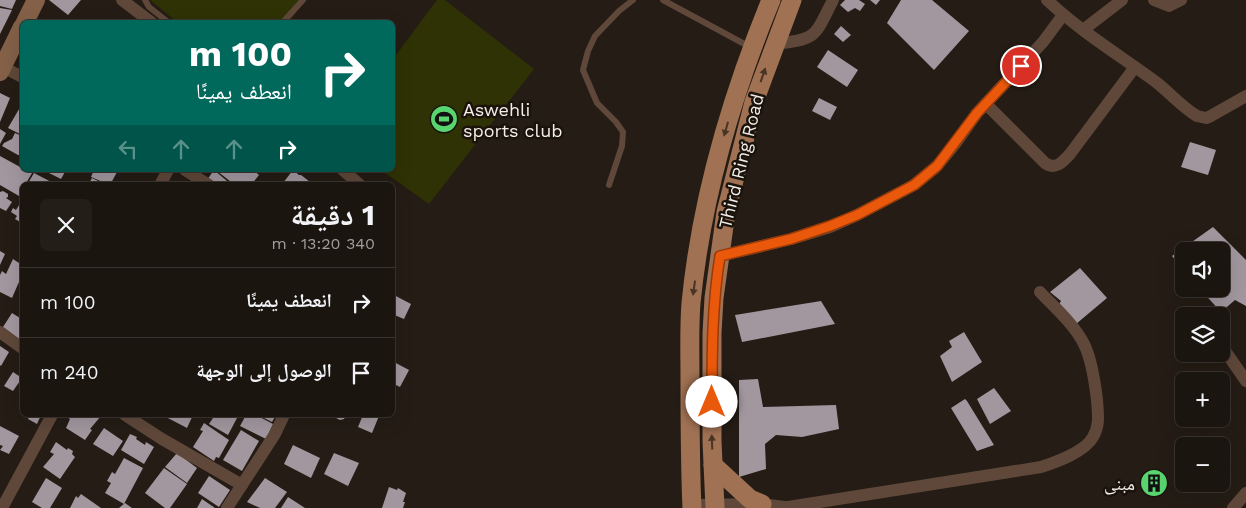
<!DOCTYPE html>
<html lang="ar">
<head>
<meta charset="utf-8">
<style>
	:root { --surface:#1b1510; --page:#241e19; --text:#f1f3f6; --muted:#a09f9f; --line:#393430 }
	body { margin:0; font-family:"Work Sans","Noto Naskh Arabic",sans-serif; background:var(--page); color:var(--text); direction:rtl; height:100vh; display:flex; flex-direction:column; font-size:19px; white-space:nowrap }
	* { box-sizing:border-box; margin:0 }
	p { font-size:16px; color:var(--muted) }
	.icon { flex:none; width:28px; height:28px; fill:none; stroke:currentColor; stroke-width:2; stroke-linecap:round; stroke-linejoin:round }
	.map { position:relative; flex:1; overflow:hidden; direction:ltr }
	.side { position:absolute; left:20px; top:182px; width:375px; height:235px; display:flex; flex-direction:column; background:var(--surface); border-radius:8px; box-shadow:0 5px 20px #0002,0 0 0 1px var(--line); direction:rtl }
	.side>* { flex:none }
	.hud { position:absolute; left:20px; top:20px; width:375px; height:152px; border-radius:8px; box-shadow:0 5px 20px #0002,0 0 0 1px var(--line); direction:rtl; background:#00695c; color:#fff; overflow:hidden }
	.buttons { position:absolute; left:1175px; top:242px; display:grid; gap:10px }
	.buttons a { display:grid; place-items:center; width:55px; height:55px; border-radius:8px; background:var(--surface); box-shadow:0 5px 20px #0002,0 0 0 1px var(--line); font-size:25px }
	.pin { position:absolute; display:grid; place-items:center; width:42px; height:42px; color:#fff; margin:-21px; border:2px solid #fff; border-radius:50%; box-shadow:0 1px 5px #0007 }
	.me { position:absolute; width:55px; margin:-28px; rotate:0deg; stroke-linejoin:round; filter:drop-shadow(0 0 4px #0008) }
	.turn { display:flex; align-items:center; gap:18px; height:105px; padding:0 20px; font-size:22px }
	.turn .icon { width:65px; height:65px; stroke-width:2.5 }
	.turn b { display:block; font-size:35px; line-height:42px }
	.lanes { display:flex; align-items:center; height:48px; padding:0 20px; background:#0003; justify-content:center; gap:25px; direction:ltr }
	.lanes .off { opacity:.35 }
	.round { display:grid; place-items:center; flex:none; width:52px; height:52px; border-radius:8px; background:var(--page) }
	.summary { display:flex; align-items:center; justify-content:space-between; height:85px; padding:0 20px }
	h1 { font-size:30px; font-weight:700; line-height:38px }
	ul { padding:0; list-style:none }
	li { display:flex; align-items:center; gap:15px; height:70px; padding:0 20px; border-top:1px solid var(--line) }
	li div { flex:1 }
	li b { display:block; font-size:19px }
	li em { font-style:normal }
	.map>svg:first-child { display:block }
	.green { fill:#2f3204 }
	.building { fill:#a2979f }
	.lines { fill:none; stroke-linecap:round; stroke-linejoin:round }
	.lane { stroke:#5f483a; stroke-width:6 }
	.street { stroke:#5f483a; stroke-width:12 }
	.secondary { stroke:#846048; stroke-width:18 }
	.primary { stroke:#a07153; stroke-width:19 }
	.oneway { fill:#493425 }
	.route-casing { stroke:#983908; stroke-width:12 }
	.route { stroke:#ea580c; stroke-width:9 }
	.labels { text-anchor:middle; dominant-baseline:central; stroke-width:5; stroke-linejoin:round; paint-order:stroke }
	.poi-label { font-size:18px; fill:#f2ede8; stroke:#1a130c; text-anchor:start }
	.street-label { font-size:18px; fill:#f2ede8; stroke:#1a130c }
</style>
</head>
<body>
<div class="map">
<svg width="1246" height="508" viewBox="0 0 1246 508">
	<rect width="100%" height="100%" fill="#241c15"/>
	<g class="green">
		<polygon points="150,0 305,0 289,22 177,22"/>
		<polygon points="437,0 445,0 534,69 429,204 381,170 392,170 393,59"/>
	</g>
	<g class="building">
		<polygon points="0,0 16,0 12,9 0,6"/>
		<polygon points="49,0 81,0 68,15"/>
		<polygon points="845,0 859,0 865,4 860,11 855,8 848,12 840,5"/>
		<polygon points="870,0 880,0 876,5"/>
		<polygon points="901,0 932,0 969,31 934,70 887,23"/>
		<polygon points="0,8 12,10 0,34"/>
		<polygon points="841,26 851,35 843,42 834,34"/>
		<polygon points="828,50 858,70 847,87 817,67"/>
		<polygon points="0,93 10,98 0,122"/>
		<polygon points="819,98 837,107 830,120 812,111"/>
		<polygon points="22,104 22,135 8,128"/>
		<polygon points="0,129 6,133 0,144"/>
		<polygon points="15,133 22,136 22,155 18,155 2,146 4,143 12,139"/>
		<polygon points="1190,142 1216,150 1208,175 1181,167"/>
		<polygon points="0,156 22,168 22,170 32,173 25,185 22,185 22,190 19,196 0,185"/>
		<polygon points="43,170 66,170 61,179"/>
		<polygon points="94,170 112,170 117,172 110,185 91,177"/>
		<polygon points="214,170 227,181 224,185 215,185 207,180"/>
		<polygon points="218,170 253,170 259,175 251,185 235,185 217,171"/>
		<polygon points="293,170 299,175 301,175 314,185 285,185 283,183"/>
		<polygon points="34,173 57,185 27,185"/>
		<polygon points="92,178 106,185 88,185"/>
		<polygon points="3,191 8,194 8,197 6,198 12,202 6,211 0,208 0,192"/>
		<polygon points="21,202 22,203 22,223 15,219 17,216 11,212 13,208 16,210"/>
		<polygon points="1213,227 1246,260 1246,306 1235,300 1221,312 1200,289 1221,289 1221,251 1184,251 1184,270 1172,256"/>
		<polygon points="0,251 5,254 0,265"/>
		<polygon points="13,259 22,265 22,275 12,298 0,292 0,275 2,271 6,274"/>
		<polygon points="1080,268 1107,298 1076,324 1058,306 1061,301 1050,292"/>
		<polygon points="392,294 411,304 404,319 392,314"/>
		<polygon points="821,301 835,324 742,342 735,315"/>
		<polygon points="12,313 20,318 22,315 22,335 19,339 3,327"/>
		<polygon points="964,332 982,362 952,382 940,356 952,347 949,341"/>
		<polygon points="0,346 9,352 1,366 0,365"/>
		<polygon points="392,361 409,370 400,387 392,383"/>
		<polygon points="13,372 22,378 13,391 4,386"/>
		<polygon points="758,379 763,407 836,405 839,429 802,437 776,435 765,444 766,469 739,477 739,380"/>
		<polygon points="994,388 1011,411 990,424 977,399"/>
		<polygon points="965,399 967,401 994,445 977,451 951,408"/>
		<polygon points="30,415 41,415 37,424 28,419"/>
		<polygon points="69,415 89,416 101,416 90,429 92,430 85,440 66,428 70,419 67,417"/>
		<polygon points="165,415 193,415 187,428 164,416"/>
		<polygon points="215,415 232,415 237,418 228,435 209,424"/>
		<polygon points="246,415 256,415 273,424 266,439 240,426"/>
		<polygon points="258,415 276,415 272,422"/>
		<polygon points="335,415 346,415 344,419 340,420 334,417"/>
		<polygon points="363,415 379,416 372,433 358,427"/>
		<polygon points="204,423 229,440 219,458 216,457 214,461 193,447 203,431 200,430"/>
		<polygon points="0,426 19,436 9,454 0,450 3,446 0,445"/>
		<polygon points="104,428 123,441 113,456 93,444"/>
		<polygon points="241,430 259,441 242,471 223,460"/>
		<polygon points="130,434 137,437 136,439 145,445 146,442 154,447 144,464 121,450"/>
		<polygon points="56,442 67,450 68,448 73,451 72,454 75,457 60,479 43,467 54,454 50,452"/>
		<polygon points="293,445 320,458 311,478 284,464"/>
		<polygon points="177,453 197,468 187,483 165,467"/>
		<polygon points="334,453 359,463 348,486 324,474"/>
		<polygon points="124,458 143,468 124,504 105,493 111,483 107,481 112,472 115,474"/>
		<polygon points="164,468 187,484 170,508 165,508 145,493"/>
		<polygon points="1155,469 1167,480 1151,495 1141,486"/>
		<polygon points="209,476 230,490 219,507 198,493"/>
		<polygon points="46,478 62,488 50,508 42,508 32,502"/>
		<polygon points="265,478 287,492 275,508 260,508 247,502"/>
		<polygon points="389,487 397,490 398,488 406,493 403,502 405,502 403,508 382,508"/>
		<polygon points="81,494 101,508 70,508 76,496 78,498"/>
		<polygon points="288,497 305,508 281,508"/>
		<polygon points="202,499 215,508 197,508"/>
		<polygon points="125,503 132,508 119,508"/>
	</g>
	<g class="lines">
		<g class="lane">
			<polyline points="145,0 149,7 168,22"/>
			<polyline points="663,0 750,47"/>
			<polyline points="283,22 303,0"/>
			<polyline points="609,185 622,146 623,132 616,122 597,103 583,70 588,51 595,36 619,11 633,0"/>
		</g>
		<g class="street">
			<polyline points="122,0 151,22"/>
			<path d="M1047,0C1081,32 1118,54 1156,82C1170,93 1182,107 1197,116L1206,118L1209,117L1246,96"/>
			<polyline points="1154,0 1169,6 1181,0"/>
			<polyline points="1083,30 1122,0"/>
			<path d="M775,44C818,39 814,37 833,0"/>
			<polyline points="3,67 22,77"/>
			<path d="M986,104L1045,163C1055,170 1062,163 1070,154L1135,67"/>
			<polyline points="185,170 209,185"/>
			<polyline points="343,170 360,185"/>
			<polyline points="160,185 168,170"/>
			<polyline points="720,256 791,239 830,227 857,215 914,185 937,166 955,144 977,113 1043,42 1063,15"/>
			<polyline points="0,332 22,348"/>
			<polyline points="1221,345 1246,381"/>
			<polyline points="125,415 162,439 242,485"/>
			<polyline points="692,505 762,504 784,507"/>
			<polyline points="2,508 52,415"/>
			<polyline points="227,508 275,434 284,415"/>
			<path d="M782,508L1041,467C1056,462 1085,452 1093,437C1100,425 1098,414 1097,400C1095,383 1092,360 1084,344C1074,324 1055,308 1040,292"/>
			<polyline points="1233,508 1246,493"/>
		</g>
		<g class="secondary">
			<polyline points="25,22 36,0"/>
			<polyline points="0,72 22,27"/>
		</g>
		<g class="primary">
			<polyline points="713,465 750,499 762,504"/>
			<path d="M692,508C690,465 690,422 690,379C690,354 689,328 691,303C701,201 732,95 771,0"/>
			<polyline points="715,508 712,441 712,333 714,298 726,212 754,102 792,0"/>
		</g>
	</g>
	<defs><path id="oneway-solid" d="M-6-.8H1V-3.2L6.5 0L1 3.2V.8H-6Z" transform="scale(1.25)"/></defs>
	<g class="oneway">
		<use href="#oneway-solid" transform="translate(763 75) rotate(-71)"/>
		<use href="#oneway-solid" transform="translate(726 129) rotate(106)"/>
		<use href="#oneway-solid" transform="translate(694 288) rotate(98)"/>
		<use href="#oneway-solid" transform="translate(712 442) rotate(-92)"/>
	</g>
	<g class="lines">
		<g class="route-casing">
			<path id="route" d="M712,402C712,353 712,305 720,256L791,239L830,226L857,215L914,185L937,166L977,113L1021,66"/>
		</g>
		<use href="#route" class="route"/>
	</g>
	<defs>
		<g id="stadium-disc" transform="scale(1.4375)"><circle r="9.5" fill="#59d56f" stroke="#1a130c"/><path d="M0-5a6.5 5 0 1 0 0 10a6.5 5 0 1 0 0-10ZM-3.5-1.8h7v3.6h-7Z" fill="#111"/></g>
		<g id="building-disc" transform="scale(1.4375)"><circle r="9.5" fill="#59d56f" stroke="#1a130c"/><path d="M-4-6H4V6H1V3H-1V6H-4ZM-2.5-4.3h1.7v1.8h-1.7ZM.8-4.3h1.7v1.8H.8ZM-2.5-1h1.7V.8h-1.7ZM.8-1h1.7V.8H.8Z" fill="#111"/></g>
	</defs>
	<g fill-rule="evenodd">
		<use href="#stadium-disc" x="444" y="119"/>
		<use href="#building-disc" x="1154" y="483"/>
	</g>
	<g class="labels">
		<g class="poi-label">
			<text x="463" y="109">Aswehli<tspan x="463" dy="21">sports club</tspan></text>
			<text x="1135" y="483" text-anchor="end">مبنى</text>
		</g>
		<g class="street-label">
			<text transform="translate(741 161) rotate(-76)">Third Ring Road</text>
		</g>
	</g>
</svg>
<div class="buttons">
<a><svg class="icon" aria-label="sound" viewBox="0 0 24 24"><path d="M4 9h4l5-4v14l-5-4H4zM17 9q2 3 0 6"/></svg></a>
<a><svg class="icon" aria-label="layers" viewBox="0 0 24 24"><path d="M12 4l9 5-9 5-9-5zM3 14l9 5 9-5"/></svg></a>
<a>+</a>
<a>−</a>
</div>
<div class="pin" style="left:1021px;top:66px;background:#d93025"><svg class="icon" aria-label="arrive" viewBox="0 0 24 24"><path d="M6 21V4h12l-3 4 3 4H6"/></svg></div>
<svg class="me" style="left:712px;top:402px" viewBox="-20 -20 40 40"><circle r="19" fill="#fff"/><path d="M0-13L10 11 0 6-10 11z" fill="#ea580c"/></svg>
<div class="hud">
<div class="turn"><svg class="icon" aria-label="right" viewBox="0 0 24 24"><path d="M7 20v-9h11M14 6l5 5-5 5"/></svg><div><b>100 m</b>انعطف يمينًا</div></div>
<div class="lanes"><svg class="icon off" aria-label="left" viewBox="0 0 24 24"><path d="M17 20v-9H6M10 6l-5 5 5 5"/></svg><svg class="icon off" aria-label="ahead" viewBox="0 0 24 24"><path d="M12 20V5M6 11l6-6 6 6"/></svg><svg class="icon off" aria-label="ahead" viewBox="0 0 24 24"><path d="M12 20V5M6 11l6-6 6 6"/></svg><svg class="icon" aria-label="right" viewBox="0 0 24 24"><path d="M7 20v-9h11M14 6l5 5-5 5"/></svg></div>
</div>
<section class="side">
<div class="summary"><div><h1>1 دقيقة</h1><p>340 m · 13:20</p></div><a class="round"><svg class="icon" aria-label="close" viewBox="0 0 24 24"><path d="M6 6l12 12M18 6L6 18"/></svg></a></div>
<ul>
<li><svg class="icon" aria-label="right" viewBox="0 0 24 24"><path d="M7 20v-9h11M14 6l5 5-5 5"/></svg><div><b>انعطف يمينًا</b></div><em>100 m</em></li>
<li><svg class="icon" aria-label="arrive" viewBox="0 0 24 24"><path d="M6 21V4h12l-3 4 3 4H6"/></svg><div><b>الوصول إلى الوجهة</b></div><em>240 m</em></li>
</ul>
</section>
</div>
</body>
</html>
